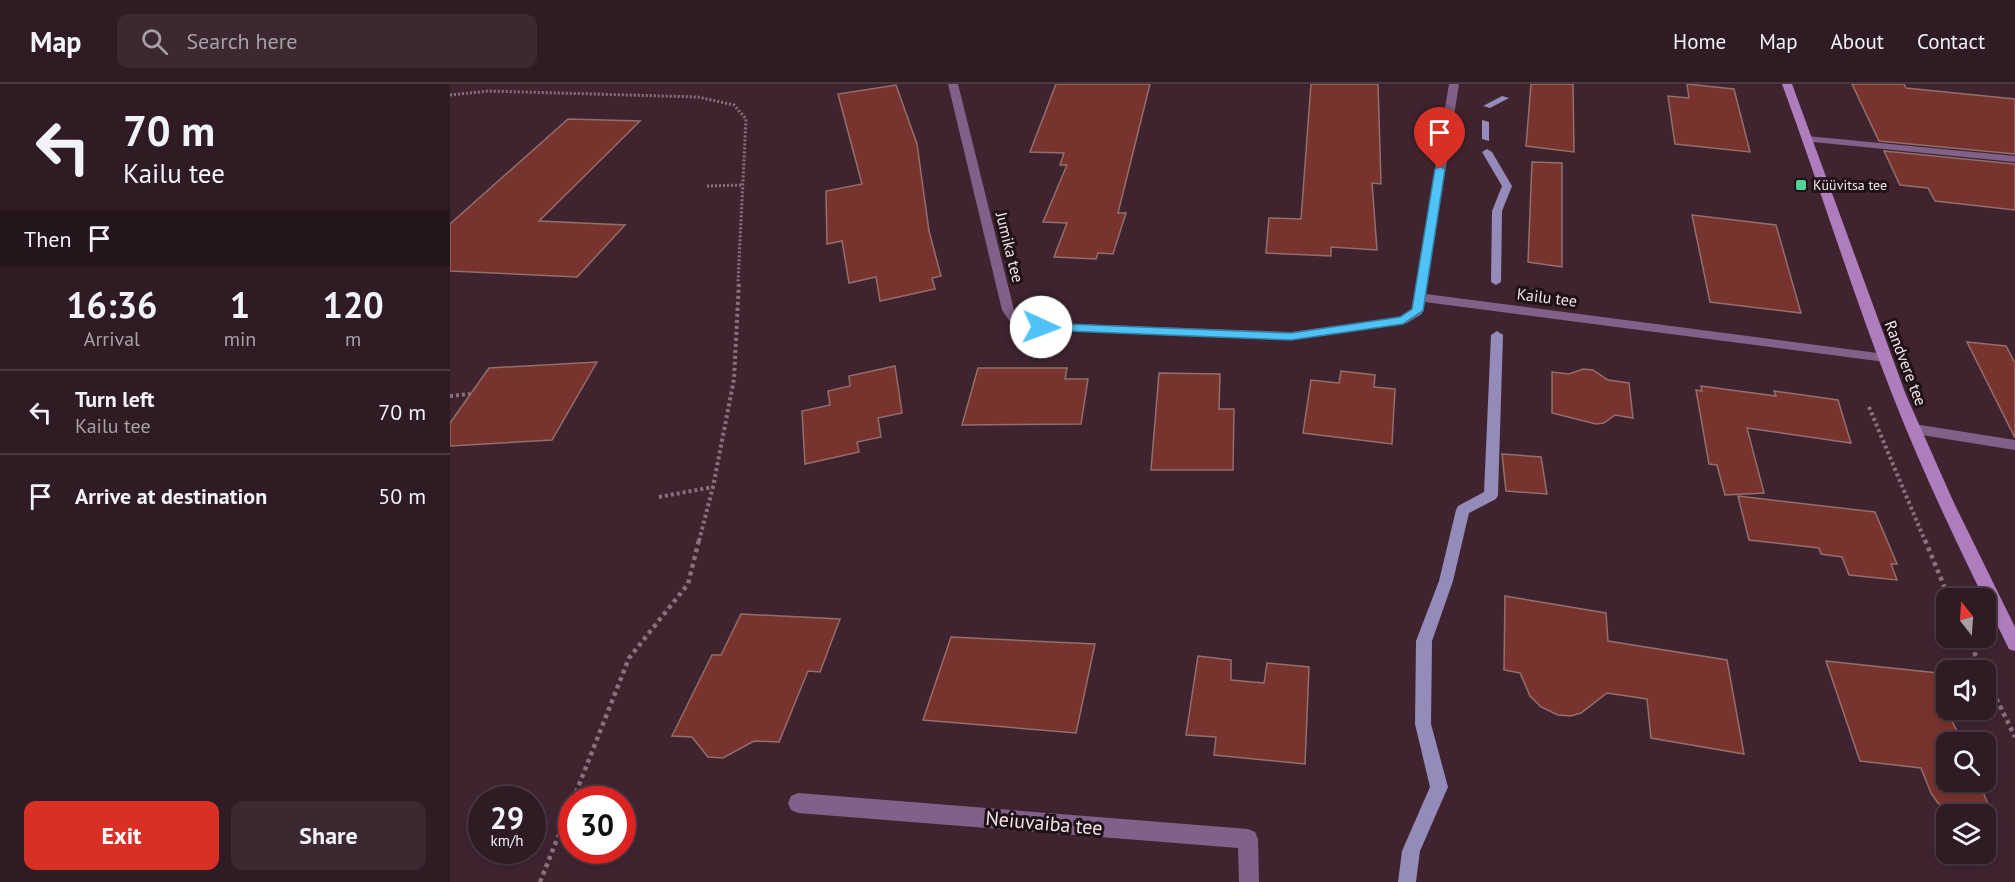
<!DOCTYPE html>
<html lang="en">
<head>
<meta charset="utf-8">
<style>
	:root { --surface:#2f1b24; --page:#3b2831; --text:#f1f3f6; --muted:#a7a1a6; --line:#4a3941; --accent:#d93025 }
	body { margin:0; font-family:"PT Sans",sans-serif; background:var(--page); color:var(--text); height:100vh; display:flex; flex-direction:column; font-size:22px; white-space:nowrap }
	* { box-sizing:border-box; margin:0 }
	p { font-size:20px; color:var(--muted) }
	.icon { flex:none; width:33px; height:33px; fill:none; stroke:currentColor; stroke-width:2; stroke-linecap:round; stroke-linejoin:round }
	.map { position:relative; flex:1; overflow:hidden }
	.sheet { display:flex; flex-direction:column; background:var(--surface); width:450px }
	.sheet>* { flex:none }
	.banner { background:#2f1b24; color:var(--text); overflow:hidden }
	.needle { width:39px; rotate:343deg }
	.tools { position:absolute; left:1486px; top:504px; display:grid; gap:12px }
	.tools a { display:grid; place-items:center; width:60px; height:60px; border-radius:12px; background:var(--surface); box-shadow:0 3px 9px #0003,0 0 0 2px var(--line); font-size:30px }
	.speed { position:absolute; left:18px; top:702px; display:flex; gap:12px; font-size:30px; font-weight:700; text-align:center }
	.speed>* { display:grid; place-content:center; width:78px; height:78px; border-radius:50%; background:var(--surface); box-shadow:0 3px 9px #0003,0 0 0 2px var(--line); line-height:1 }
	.speed small { font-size:15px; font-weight:400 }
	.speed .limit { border:9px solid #d22; background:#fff; color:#111 }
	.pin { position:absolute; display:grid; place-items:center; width:51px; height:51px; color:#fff; margin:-62px -26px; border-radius:50% 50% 50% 0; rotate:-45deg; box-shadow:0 0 6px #0007 }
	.pin .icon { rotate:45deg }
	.me { position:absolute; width:66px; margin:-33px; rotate:92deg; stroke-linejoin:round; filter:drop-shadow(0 0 4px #0008) }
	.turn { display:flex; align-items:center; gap:21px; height:126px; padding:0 24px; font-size:27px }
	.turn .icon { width:78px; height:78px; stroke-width:2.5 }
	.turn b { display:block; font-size:42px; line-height:51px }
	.then { display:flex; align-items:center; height:57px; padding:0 24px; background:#0003; gap:12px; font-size:22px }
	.eta { display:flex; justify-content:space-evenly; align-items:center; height:102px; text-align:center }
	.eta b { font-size:36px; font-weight:800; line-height:42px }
	.primary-button { display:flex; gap:12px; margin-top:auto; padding:12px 24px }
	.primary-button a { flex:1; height:69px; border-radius:12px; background:var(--accent); color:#fff; font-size:24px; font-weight:800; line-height:69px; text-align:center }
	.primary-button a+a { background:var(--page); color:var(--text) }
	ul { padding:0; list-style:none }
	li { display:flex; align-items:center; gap:18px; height:84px; padding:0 24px; border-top:2px solid var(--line) }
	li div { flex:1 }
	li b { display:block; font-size:22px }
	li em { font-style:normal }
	header { display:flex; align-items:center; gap:36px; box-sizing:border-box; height:84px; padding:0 30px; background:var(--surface); border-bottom:2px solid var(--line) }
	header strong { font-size:28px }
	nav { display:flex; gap:33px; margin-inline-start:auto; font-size:21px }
	.search { width:420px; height:54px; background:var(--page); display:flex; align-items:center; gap:15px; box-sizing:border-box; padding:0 21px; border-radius:12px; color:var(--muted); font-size:22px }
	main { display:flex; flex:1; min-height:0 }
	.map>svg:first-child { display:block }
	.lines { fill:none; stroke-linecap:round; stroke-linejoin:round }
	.stream { fill:#948bba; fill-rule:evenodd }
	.building { fill:#79332e; stroke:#926f6b; stroke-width:1.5 }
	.path-far2 { stroke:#88717b; stroke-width:3; stroke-dasharray:2 2; stroke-linecap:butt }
	.path-far1 { stroke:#88717b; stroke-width:4; stroke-dasharray:3 3; stroke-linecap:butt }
	.path { stroke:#88717b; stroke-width:4.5; stroke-dasharray:4 4; stroke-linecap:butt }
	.lane { fill:#816189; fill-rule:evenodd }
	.street { fill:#816189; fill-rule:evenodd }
	.secondary { fill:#af7dbd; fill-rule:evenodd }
	.route { fill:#4fc3f7; stroke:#337fa1; stroke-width:1.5 }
	.poi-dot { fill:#4fd399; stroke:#1e1217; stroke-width:2 }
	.labels { text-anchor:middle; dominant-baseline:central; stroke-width:6; stroke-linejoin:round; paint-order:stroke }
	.far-poi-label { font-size:14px; fill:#f5e2e9; stroke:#1e1217; text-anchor:start }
	.street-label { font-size:16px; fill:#f5e2e9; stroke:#1e1217 }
	.near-street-label { font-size:20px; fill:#f5e2e9; stroke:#1e1217 }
</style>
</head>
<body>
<header>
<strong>Map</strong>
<div class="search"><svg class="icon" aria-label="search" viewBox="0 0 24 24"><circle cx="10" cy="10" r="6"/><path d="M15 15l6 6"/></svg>Search here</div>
<nav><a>Home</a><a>Map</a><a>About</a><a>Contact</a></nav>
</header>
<main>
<section class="sheet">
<div class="banner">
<div class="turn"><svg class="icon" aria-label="left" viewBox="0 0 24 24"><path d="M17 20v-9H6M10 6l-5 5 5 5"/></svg><div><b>70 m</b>Kailu tee</div></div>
<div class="then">Then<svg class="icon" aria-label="arrive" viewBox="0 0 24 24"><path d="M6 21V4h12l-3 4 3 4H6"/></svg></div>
</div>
<div class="eta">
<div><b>16:36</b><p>Arrival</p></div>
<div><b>1</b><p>min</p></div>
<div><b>120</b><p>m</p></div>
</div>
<ul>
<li><svg class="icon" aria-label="left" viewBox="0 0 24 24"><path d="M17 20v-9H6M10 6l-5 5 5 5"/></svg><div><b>Turn left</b><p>Kailu tee</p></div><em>70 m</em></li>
<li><svg class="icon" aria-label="arrive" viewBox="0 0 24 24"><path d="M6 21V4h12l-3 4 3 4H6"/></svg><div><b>Arrive at destination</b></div><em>50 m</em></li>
</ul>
<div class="primary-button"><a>Exit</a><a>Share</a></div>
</section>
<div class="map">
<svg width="1565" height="798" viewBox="0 0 1565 798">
	<rect width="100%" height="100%" fill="#3f2430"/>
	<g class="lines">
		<g class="stream">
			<polygon points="1052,12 1059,14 1040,24 1033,22"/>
			<polygon points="1032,36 1039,38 1039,57 1032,55"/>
			<polygon points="1037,65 1042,68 1062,102 1052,127 1051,198 1046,201 1041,198 1042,127 1052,102 1032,68"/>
			<polygon points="1047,247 1053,251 1048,411 1046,415 1019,429 1003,497 982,557 981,640 998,703 970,767 966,798 948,798 952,767 980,703 965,640 966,557 989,497 1006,426 1008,422 1034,408 1041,251"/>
		</g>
	</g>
	<g class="building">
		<polygon points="606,0 700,0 668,129 676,129 663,170 648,169 646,175 604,173 617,139 593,138 617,81 610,81 614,69 580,68"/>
		<polygon points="861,0 928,0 931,100 922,99 927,166 881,163 881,172 816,169 819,134 851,135"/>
		<polygon points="1081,0 1123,0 1124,68 1076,62"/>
		<polygon points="1237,0 1284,5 1300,68 1225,60 1218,12 1239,14"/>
		<polygon points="1402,0 1454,0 1456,4 1565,15 1565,70 1429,57"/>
		<polygon points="446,1 467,60 479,147 491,192 482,194 485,205 430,217 426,193 399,199 392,157 377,160 376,107 412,100 388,10"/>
		<polygon points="118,35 190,37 89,137 175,141 127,193 0,187 0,140"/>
		<polygon points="1434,67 1565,80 1565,126 1485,117 1478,104 1450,101"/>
		<polygon points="1082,78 1112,79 1112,183 1078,178"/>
		<polygon points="1242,131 1326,141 1351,229 1260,218"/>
		<polygon points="1517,258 1556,262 1565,279 1565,354"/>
		<polygon points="147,278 102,356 0,362 0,339 39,284"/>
		<polygon points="445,282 452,329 428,334 431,353 407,358 409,368 355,380 352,327 380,321 378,307 400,302 399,292"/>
		<polygon points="528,284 617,284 615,295 638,295 631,340 512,341"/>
		<polygon points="1133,285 1143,286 1158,296 1179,299 1183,334 1165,331 1154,339 1146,340 1102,329 1102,288 1119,290"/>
		<polygon points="891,287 925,291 924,303 945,305 942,360 853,349 861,296 889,299"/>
		<polygon points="709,289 770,290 769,325 784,325 783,386 701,386"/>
		<polygon points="1251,302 1326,312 1324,307 1388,316 1401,359 1297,344 1314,409 1275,411 1267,381 1259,380 1246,306 1252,307"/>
		<polygon points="1052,370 1091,373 1097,410 1056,407"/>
		<polygon points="1288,412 1425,428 1447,480 1441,480 1447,496 1399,491 1392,473 1371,470 1369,464 1299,456"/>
		<polygon points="1055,512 1156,529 1158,557 1277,576 1294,670 1201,654 1197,615 1157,609 1131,629 1121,632 1108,631 1091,623 1080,612 1070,589 1054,586"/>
		<polygon points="291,530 390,535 370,588 358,587 329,658 304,657 273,674 258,673 242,653 222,652 262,571 271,571"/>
		<polygon points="501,553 645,560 626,649 473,636"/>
		<polygon points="748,572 781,576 781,596 814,599 817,579 859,583 855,680 764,671 766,653 736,651"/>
		<polygon points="1376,577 1497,590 1497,626 1512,658 1497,658 1497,698 1529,698 1542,730 1503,730 1488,719 1481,709 1471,684 1410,677"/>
	</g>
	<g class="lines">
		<g class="path-far2">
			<polyline points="0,11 39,7 248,13 284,21 296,35 288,198"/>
			<polyline points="257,102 293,101"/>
		</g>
		<g class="path-far1">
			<polyline points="0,312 20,310"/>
			<polyline points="1419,323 1475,457"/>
			<polyline points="209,413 263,403"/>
			<polyline points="249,457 263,403 284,295 289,197"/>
		</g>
		<g class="path">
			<polyline points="1475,456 1499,514"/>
			<polyline points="1517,554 1533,586"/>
			<polyline points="1536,593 1565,653"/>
			<polyline points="123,716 179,574 238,500 249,456"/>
			<polyline points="90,798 122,718"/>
		</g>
		<polygon class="lane" points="1357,52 1565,72 1565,78 1353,57 1352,55"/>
		<g class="street">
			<polygon points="498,0 508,0 564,226 573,238 841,248 950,233 962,225 999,0 1009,0 976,210 1435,270 1442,274 1435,278 975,218 972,230 957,239 841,256 565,245 552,226"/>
			<polygon points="1464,340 1565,356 1565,366 1459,349 1457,345 1459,341"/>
			<polygon points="348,709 798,745 805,748 808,755 809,798 789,798 788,764 348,729 341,726 338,719 341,712"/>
		</g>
		<path class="secondary" d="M1332,0H1342L1456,311L1504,419L1565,543V567L1559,565C1518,483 1476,397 1442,310C1402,208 1370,103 1332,0Z"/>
	</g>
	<polygon class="route" points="990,82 995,85 973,227 953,240 841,256 591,246 586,243 591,239 841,249 950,233 962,225 985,85"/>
	<rect class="poi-dot" x="1345" y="95" width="12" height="12" rx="3"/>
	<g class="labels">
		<g class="far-poi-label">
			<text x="1363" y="101">Küüvitsa tee</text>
		</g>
		<g class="street-label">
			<text transform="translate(560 163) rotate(76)">Jumika tee</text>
			<text transform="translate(1097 213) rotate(7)">Kailu tee</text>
			<text transform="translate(1456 279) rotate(69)">Randvere tee</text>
		</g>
		<g class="near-street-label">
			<text transform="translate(594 739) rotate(5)">Neiuvaiba tee</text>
		</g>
	</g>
</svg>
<div class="tools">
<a><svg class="needle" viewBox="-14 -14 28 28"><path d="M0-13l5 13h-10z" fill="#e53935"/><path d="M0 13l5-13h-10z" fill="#a7a1a6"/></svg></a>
<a><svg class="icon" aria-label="sound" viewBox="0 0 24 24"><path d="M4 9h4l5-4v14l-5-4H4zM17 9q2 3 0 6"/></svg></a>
<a><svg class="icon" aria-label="search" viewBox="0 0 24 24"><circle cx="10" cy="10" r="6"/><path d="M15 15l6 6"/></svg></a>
<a><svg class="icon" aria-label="layers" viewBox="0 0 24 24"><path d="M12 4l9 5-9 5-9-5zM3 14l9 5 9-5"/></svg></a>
</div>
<div class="speed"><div>29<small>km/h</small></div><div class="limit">30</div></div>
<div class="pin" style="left:990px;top:85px;background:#d93025"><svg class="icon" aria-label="arrive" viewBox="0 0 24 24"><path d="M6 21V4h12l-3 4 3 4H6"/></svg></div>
<svg class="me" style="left:591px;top:243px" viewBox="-20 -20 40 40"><circle r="19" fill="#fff"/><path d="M0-13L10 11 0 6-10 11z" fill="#4fc3f7"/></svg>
</div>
</main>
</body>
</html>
